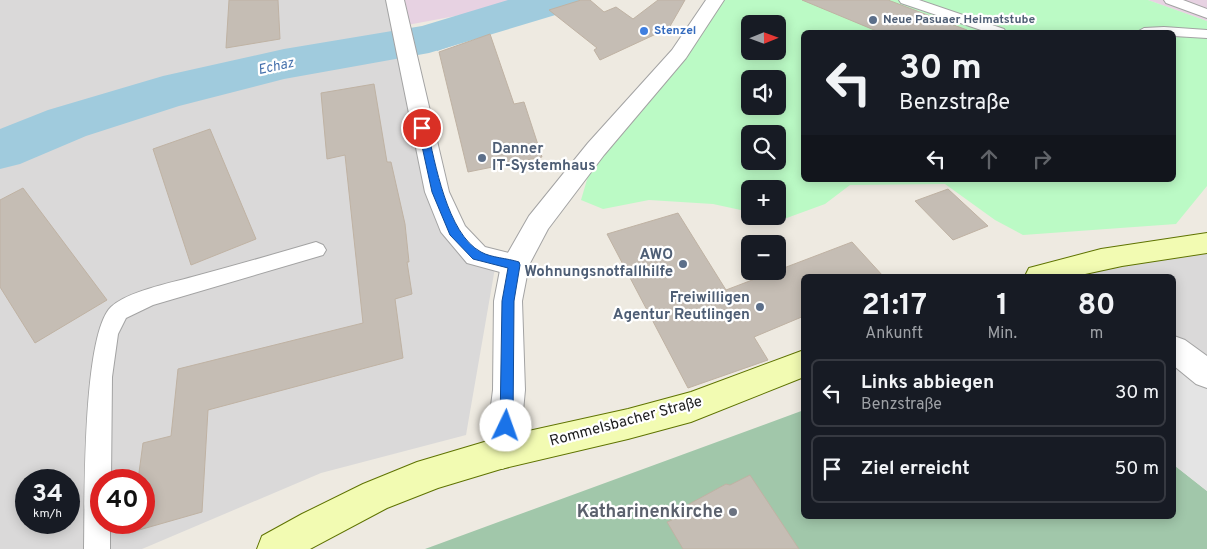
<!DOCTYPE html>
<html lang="de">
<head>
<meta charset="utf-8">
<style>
	:root { --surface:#171b24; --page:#20242c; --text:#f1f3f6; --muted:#9ea1a6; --line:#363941 }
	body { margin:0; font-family:Overpass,sans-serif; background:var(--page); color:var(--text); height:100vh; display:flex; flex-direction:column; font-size:19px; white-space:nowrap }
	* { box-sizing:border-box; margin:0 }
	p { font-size:16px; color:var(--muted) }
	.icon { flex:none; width:28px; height:28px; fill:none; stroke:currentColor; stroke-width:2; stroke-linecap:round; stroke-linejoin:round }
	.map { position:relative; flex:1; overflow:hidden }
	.sheet { position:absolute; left:801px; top:274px; width:375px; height:245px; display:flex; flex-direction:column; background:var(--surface); border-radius:8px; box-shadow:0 2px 12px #0003 }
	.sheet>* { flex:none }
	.banner { position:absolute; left:801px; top:30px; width:375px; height:152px; border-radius:8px; box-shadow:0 2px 12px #0003; background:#171b24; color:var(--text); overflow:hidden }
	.needle { width:32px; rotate:89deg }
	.tools { position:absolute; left:741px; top:15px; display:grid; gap:10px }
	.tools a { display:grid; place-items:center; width:45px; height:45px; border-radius:8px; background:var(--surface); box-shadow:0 2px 12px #0003; font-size:25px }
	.speed { position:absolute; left:15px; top:469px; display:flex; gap:10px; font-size:25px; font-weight:700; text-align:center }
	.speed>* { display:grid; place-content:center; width:65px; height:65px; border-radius:50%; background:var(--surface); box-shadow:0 2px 12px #0003; line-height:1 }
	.speed small { font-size:12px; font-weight:400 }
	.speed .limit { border:8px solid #d22; background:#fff; color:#111 }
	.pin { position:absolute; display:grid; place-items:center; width:42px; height:42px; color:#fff; margin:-21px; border:2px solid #fff; border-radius:50%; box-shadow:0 1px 5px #0007 }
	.me { position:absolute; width:55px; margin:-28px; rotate:3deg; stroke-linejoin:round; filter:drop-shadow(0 0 4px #0008) }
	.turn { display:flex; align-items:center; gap:18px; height:105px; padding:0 15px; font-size:22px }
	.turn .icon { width:65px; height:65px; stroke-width:2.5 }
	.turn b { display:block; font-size:35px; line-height:42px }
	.lanes { display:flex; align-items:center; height:48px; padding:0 15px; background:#0003; justify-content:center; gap:25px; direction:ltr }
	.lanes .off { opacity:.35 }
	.eta { display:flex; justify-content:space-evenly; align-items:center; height:85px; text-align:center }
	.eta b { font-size:30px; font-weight:700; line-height:35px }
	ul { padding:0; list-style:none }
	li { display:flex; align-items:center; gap:15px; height:68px; margin:0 10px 8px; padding:0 5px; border:2px solid var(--line); border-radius:8px }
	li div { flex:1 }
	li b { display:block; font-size:19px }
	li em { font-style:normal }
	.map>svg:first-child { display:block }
	.residential { fill:#dad9d9; fill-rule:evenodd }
	.industrial { fill:#e7d2e2 }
	.cemetery { fill:#a1c7aa }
	.park { fill:#bbfac5; fill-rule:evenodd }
	.parking { fill:#e4e4e4 }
	.water { fill:#a0cbdd }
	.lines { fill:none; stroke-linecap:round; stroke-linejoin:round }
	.river { fill:#a0cbdd; fill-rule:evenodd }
	.building { fill:#c5bdb4; stroke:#bfb2a3 }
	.service-casing { stroke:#a3a3a3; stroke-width:2 }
	.minor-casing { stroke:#a3a3a3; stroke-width:2 }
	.tertiary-casing { stroke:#a3a3a3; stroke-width:2 }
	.secondary-casing { stroke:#5f7302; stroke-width:2 }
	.service { fill:#fff; fill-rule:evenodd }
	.minor { fill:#fff; fill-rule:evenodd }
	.tertiary { fill:#fff; fill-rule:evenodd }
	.secondary { fill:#f2fbb2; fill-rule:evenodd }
	.route { fill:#1a73e8; stroke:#114b97 }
	.service-dot { fill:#5c6f8a; stroke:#fff; stroke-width:2 }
	.shop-dot { fill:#3f7fe0; stroke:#fff; stroke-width:2 }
	.worship-dot { fill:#6b7280; stroke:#fff; stroke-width:2 }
	.labels { text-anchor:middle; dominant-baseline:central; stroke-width:4.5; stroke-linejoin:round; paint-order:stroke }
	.far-service-label { font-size:12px; font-weight:bold; fill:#4e5e75; stroke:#fff; text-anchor:start }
	.far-shop-label { font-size:12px; font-weight:bold; fill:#366cbe; stroke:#fff; text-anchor:start }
	.far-water-label { font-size:14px; font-style:italic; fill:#4772ad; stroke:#fff }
	.service-label { font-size:15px; font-weight:bold; fill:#4e5e75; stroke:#fff; text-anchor:end }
	.street-label { font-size:15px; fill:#1c1c1c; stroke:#fff }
	.near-worship-label { font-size:18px; font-weight:bold; fill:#5b616d; stroke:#fff; text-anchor:end }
</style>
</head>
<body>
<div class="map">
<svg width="1207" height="549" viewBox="0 0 1207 549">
	<rect width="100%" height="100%" fill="#eeeae1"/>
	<g class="residential">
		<path d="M0,0H395L446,213L496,262L466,435L321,473L142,549H0ZM26,480H69V522H26ZM101,480H144V522H101Z"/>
		<polygon points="1207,243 1207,374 1174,349 1174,276 1078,276 1067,267"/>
	</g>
	<g class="industrial">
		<polygon points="395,0 541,0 402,26"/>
		<polygon points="1148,0 1207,0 1207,21"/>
	</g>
	<polygon class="cemetery" points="804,410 804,516 1174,516 1174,465 1207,491 1207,549 425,549"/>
	<path class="park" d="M715,0H1148L1207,21V186L1176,224L1023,235L995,220L945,184L850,185L825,204L784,219L772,216H778V189H750V212L713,204L649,200L603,209L581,200L596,149ZM750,24H778V51H750ZM804,32H1174V180H804ZM750,79H778V106H750ZM750,134H778V161H750Z"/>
	<polygon class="parking" points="1174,349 1207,374 1207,491 1174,465"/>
	<polygon class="water" points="542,0 581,0 437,51 430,28"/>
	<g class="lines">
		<polygon class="river" points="508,0 579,0 572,10 429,53 284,79 179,106 86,136 20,164 0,169 0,129 48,110 163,76 284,49 422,26"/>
	</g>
	<g class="building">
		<polygon points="229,0 278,0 280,39 226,48"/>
		<polygon points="581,0 590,0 604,12 616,7 633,19 658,0 685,0 669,28 600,60 594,50 597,48 549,10"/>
		<polygon points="802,0 888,0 967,30 966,32 879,32"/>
		<polygon points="490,34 514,104 524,102 542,157 468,172 439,52"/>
		<polygon points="374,84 387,162 391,162 405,224 409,262 407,262 412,294 395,299 403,358 208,410 202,512 132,532 133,522 144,522 144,480 138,480 143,443 171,436 178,369 363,323 345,155 327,159 321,93"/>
		<polygon points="210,129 256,239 191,265 153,149"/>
		<polygon points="23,188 107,300 35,343 0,287 0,200"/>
		<polygon points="948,189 988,226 953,240 915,201"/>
		<polygon points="678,213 726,290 852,242 883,276 804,276 804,316 754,337 768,360 688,388 607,234"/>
		<polygon points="750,475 799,549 683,549 667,522 672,520 669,515 726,484 730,485"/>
	</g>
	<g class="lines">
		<g class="service-casing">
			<g id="service">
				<polygon points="899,0 919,0 1004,29 1006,32 987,32 901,3"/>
				<polygon points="1164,0 1183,0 1207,9 1207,18 1166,3"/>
				<polygon points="1164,27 1207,30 1207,38 1174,36 1174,32 1137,32 1144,28"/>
				<path d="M316,242L323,245L326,250L323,255L153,305L126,318L118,334L112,377L111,480H101V522H110V549H84C85,503 82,335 111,307C126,292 170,283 192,277C233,266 275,254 316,242Z"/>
			</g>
		</g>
		<g class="minor-casing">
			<g id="minor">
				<polygon points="386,0 404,0 449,192 465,226 485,247 525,257 529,265 525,273 515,276 467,263 441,232 425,192"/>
				<polygon points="1174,336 1185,340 1207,356 1207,388 1196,384 1174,366"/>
			</g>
		</g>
		<g class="tertiary-casing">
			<polygon id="tertiary" points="706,0 724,0 686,58 604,155 548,229 529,265 522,301 525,390 519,453 514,464 502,469 490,464 485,453 493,390 494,301 501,265 529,216 588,143 672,50"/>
		</g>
		<g class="secondary-casing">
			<g id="secondary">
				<polygon points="1207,233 1207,253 1122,266 1076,276 1025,276 1029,268 1101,249"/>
				<polygon points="804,350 804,377 691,422 628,439 501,469 438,488 387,508 310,549 257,549 262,536 302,514 363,484 417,462 501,437 628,409 691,392"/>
			</g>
		</g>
		<use href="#service" class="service"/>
		<use href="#minor" class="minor"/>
		<use href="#tertiary" class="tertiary"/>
		<use href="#secondary" class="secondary"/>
	</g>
	<path class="route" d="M422,125L427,128C435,162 447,234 481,252C492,258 507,258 519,262L520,265L514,301L513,426L511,431L506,433L502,431L500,426L502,301L508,268L473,259L450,235L432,192L418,128Z"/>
	<g class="service-dot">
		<circle cx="873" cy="20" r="5"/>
		<circle cx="482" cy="158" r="5"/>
		<circle cx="683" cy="264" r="5"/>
		<circle cx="760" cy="307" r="5"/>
	</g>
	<circle class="shop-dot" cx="644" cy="31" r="5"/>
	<circle class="worship-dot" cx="733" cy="512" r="5"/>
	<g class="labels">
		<g class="far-service-label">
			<text x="883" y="20">Neue Pasuaer Heimatstube</text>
		</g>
		<g class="far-shop-label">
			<text x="654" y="31">Stenzel</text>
		</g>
		<g class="far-water-label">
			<text transform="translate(276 67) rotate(-12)">Echaz</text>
		</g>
		<g class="service-label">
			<text x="492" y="149" text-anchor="start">Danner<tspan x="492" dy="17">IT-Systemhaus</tspan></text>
			<text x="673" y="255">AWO<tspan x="673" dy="17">Wohnungsnotfallhilfe</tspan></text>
			<text x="750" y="298">Freiwilligen<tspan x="750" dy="17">Agentur Reutlingen</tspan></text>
		</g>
		<g class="street-label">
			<text transform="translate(626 422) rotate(-15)">Rommelsbacher Straße</text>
		</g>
		<g class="near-worship-label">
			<text x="723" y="512">Katharinenkirche</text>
		</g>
	</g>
</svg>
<div class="tools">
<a><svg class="needle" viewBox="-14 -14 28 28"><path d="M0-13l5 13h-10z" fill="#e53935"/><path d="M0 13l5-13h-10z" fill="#9ea1a6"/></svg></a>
<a><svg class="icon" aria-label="sound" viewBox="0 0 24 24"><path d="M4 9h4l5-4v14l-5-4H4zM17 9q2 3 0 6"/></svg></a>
<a><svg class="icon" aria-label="search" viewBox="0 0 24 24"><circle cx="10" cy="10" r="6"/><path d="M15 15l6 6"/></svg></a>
<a>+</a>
<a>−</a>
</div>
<div class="speed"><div>34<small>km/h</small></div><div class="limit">40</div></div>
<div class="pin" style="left:422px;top:128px;background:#d93025"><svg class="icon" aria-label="arrive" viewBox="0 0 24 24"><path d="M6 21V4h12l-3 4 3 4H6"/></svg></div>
<svg class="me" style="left:506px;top:426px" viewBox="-20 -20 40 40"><circle r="19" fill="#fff"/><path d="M0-13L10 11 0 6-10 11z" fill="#1a73e8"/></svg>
<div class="banner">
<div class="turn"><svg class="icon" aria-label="left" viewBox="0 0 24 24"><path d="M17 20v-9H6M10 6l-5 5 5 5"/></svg><div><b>30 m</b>Benzstraße</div></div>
<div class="lanes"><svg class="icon" aria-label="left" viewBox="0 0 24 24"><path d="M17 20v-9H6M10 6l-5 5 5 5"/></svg><svg class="icon off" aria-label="ahead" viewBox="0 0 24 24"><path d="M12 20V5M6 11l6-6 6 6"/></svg><svg class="icon off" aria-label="right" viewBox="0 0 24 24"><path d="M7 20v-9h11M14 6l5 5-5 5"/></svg></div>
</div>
<section class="sheet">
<div class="eta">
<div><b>21:17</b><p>Ankunft</p></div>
<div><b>1</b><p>Min.</p></div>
<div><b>80</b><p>m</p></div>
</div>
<ul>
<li><svg class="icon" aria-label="left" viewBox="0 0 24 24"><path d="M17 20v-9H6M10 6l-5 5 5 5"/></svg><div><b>Links abbiegen</b><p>Benzstraße</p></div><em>30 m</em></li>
<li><svg class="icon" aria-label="arrive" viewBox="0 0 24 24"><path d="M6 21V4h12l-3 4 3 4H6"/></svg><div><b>Ziel erreicht</b></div><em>50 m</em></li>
</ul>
</section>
</div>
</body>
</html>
